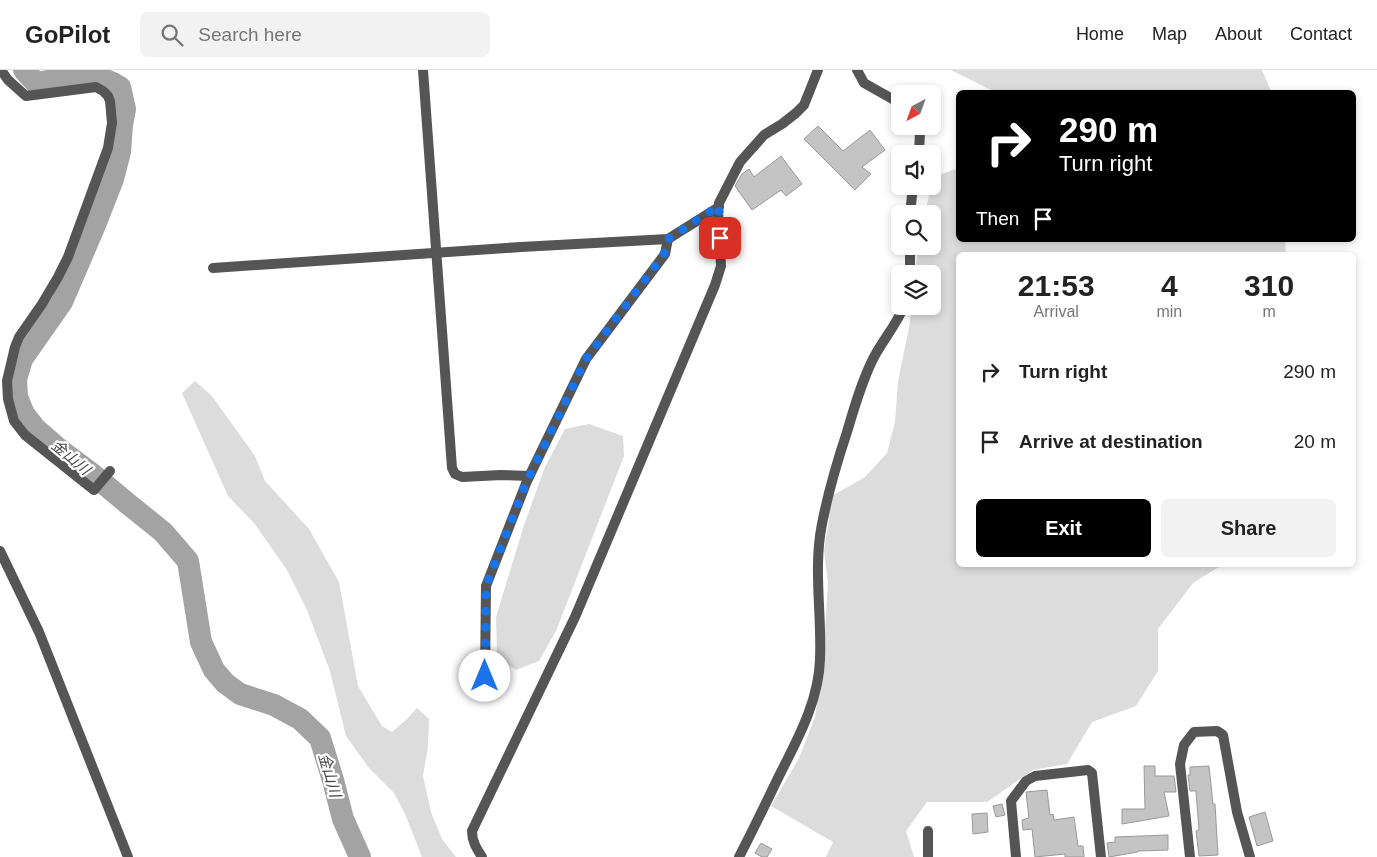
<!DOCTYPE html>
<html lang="en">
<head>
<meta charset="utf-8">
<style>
	:root { --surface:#fff; --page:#f2f2f2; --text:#222; --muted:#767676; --line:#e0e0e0; --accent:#000 }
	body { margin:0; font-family:Arial,"Noto Sans JP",sans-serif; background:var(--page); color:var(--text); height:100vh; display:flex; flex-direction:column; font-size:19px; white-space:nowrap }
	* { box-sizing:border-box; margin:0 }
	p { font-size:16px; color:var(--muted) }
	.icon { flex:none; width:28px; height:28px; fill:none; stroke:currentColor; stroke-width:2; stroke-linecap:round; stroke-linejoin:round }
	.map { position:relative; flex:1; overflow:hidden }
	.sheet { position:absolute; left:956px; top:182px; width:400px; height:315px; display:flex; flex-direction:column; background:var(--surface); border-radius:8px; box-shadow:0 2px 8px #0003 }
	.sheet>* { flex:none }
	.hud { position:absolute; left:956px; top:20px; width:400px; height:152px; border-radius:8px; box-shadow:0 2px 8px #0003; background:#000; color:#fff; overflow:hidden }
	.needle { width:32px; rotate:221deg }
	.tools { position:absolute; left:891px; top:15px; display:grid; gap:10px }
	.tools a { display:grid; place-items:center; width:50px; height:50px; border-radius:8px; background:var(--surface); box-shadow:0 2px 8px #0003; font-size:25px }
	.pin { position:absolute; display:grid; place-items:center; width:42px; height:42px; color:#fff; margin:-21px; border-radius:10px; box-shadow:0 2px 8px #0006 }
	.me { position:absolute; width:55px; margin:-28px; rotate:0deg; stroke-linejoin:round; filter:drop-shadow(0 0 4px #0008) }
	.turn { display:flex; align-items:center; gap:18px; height:105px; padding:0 20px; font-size:22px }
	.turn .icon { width:65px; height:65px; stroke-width:2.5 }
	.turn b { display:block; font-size:35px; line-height:42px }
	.then { display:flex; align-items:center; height:48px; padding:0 20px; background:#0003; gap:10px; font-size:19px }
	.eta { display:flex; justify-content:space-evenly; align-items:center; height:85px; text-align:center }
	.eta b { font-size:30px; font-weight:600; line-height:35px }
	.primary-button { display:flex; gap:10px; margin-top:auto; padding:10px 20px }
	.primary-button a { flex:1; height:58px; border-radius:8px; background:var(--accent); color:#fff; font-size:20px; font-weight:600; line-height:58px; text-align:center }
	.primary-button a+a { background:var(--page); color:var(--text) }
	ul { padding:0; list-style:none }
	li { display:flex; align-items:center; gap:15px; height:70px; padding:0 20px }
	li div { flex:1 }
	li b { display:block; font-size:19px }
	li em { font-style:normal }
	header { display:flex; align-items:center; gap:30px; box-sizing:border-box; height:70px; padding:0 25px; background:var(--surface); border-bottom:1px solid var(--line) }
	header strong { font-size:24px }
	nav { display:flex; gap:28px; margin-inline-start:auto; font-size:18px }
	.search { width:350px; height:45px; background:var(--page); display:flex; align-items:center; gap:12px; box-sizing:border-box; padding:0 18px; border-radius:8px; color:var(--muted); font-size:19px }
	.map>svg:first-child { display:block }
	.green { fill:#dcdcdc }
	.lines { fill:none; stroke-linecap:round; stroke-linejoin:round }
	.river { stroke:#a3a3a3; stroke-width:22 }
	.building { fill:#c4c4c4; stroke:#999 }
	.street { stroke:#555; stroke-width:10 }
	.route { stroke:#1a73e8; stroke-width:9; stroke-dasharray:0 16.2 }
	.labels { text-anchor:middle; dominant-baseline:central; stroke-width:4.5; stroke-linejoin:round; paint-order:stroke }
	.water-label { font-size:15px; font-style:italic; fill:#444; stroke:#fff }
</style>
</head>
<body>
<header>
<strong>GoPilot</strong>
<div class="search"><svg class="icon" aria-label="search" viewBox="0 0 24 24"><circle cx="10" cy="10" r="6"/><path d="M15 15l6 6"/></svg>Search here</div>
<nav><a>Home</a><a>Map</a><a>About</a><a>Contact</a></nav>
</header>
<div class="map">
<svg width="1377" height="787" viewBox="0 0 1377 787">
	<rect width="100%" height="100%" fill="#fff"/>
	<g class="green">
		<polygon points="951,0 1262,0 1270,19 1274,22 995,22"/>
		<polygon points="959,98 959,170 1285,170 1286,185 959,185 959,495 1222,495 1193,513 1158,559 1158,601 1136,636 1092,652 1067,694 1033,700 987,732 927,732 906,761 914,787 826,787 833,772 771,736 799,688 815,647 823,596 828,513 824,480 829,450 825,430 865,407 887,383 895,352 898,311 909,258 912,236 932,236 932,204 915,204 918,176 932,176 932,144 925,144 931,116 932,116 933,107"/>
		<polygon points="195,311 212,326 255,386 265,411 309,459 339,512 358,616 382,656 392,662 407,649 417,638 429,649 428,677 423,706 431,742 442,769 456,787 422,787 405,744 394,723 369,698 346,666 330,601 307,540 287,500 254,453 228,426 182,323"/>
		<polygon points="589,354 623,366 624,386 556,561 539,591 516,600 497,587 496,547 524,455 545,397 565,359"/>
	</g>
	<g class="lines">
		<path class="river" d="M24,0L36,13C64,9 95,0 120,17L125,39L122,55L120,82L113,109L95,155L62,232L22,289L16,309L17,327L24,344L36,359L59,379L91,403L127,433L163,462L188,491L201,572L214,600L225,613L240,624L274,635L300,649L320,668L333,710L343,749L360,787"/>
	</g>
	<g class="building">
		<polygon points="818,56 843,81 870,60 885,80 862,97 871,104 855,120 804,69"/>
		<polygon points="781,86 802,114 786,126 781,120 752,140 735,116 742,104 749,99 754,107"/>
		<polygon points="1144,696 1155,696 1155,706 1174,706 1176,722 1164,722 1169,746 1122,754 1122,739 1145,739"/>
		<polygon points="1209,696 1213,734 1215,734 1218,785 1199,786 1196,761 1199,760 1196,721 1190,721 1188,705 1190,705 1190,697"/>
		<polygon points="1047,720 1050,745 1053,744 1054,750 1074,747 1078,776 1083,776 1084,787 1065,787 1065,784 1035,787 1032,759 1023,760 1022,750 1029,748 1026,722"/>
		<polygon points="1002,734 1005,745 996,747 993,736"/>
		<polygon points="1265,742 1273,771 1257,776 1249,747"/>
		<polygon points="987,743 988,762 973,764 972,744"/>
		<polygon points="1168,765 1168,780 1138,781 1138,782 1109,787 1107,773 1115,772 1115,767"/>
		<polygon points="761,773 772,779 767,787 762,787 755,783"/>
	</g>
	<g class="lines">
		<g class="street">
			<polyline points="1,0 8,10 26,26 96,17 103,21 108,26 110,31 112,53 108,78 68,187 58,207 42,234 19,267 15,277 7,311 8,329 14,351 25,365 94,420 110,401"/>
			<polyline points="423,0 452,398 455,404 462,407 501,405 529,406"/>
			<polyline points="857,0 864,13 896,31 900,35"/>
			<polyline points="917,56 920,62 919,84"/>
			<polyline points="910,144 913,116"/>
			<polyline points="213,198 521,177 668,169 719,137"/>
			<polyline points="910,204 910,176"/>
			<polyline points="0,481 39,562 128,787"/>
			<polyline points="485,606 486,516 527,411 586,289 665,184 668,169"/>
			<path d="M482,787C477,779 472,772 472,761L575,547L715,215L721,196L718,141L719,133L740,92L764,65L782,54L796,43L804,35L818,0"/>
			<path d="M739,787C753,760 766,733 779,706C797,670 819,631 820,589C822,544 813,498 822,454C828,423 837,392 847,362C854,338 861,314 872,291C881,272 896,256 904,236"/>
			<polyline points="928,787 928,761"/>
			<polyline points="1016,787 1011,731 1026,711 1035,706 1088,700 1092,703 1101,787"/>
			<polyline points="1190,787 1180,694 1184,675 1194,662 1217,661 1223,665 1237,742 1250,787"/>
		</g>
	</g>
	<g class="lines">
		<polyline class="route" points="485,606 486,516 527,411 586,289 664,184 668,169 719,136 720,168"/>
	</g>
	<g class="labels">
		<g class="water-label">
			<text transform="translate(71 387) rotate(40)">金山川</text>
			<text transform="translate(330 705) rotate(74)">金山川</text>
		</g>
	</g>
</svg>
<div class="tools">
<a><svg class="needle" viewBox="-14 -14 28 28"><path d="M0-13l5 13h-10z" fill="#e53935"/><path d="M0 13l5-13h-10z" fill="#767676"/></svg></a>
<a><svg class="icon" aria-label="sound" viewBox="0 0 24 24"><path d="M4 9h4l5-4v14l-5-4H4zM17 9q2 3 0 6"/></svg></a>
<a><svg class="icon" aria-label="search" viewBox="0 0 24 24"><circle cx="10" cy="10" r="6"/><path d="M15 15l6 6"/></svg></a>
<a><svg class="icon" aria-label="layers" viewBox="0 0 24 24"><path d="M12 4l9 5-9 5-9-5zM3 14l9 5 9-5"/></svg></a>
</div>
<div class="pin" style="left:720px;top:168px;background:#d93025"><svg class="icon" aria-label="arrive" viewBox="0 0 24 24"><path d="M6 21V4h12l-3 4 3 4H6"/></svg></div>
<svg class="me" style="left:485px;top:606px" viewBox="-20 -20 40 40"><circle r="19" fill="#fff"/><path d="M0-13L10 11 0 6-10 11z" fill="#1a73e8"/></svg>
<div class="hud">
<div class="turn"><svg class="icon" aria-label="right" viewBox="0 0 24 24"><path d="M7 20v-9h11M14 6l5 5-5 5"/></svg><div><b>290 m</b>Turn right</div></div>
<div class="then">Then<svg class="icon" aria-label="arrive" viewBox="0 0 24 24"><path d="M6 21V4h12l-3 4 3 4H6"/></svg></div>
</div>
<section class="sheet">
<div class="eta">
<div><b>21:53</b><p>Arrival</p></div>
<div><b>4</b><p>min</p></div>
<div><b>310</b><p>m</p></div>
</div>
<ul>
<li><svg class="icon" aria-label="right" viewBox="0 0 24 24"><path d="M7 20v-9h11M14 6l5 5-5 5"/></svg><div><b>Turn right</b></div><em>290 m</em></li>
<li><svg class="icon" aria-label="arrive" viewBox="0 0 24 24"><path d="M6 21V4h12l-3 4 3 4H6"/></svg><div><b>Arrive at destination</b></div><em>20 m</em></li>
</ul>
<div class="primary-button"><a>Exit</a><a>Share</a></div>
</section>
</div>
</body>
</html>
